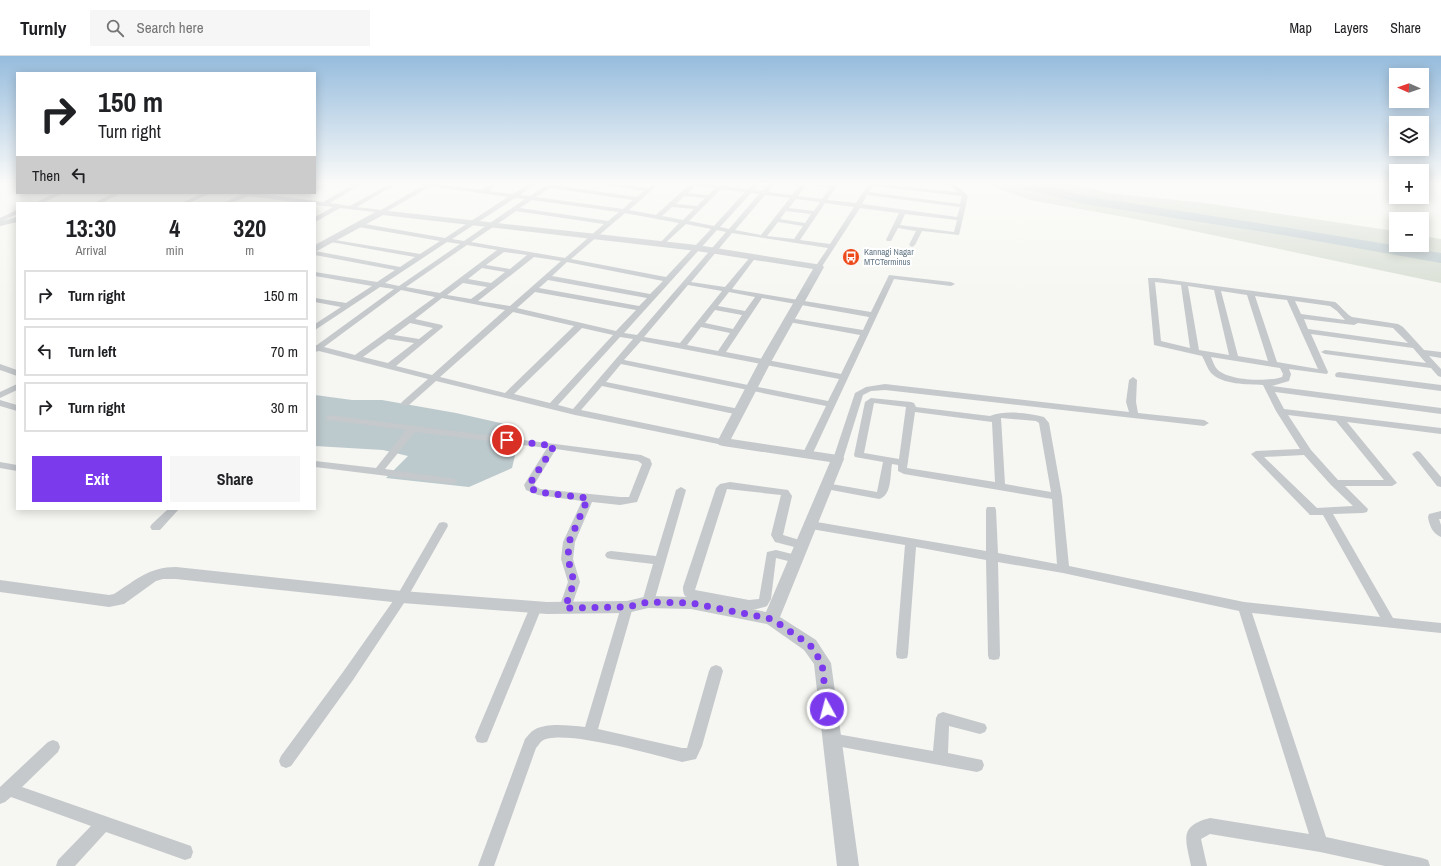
<!DOCTYPE html>
<html lang="en">
<head>
<meta charset="utf-8">
<style>
	:root { --surface:#fff; --page:#f6f6f6; --text:#202124; --muted:#757577; --line:#e0e0e0; --accent:#7c3aed }
	body { margin:0; font-family:"Archivo Narrow",sans-serif; background:var(--page); color:var(--text); height:100vh; display:flex; flex-direction:column; font-size:15px; white-space:nowrap }
	* { box-sizing:border-box; margin:0 }
	p { font-size:13px; color:var(--muted) }
	.icon { flex:none; width:22px; height:22px; fill:none; stroke:currentColor; stroke-width:2; stroke-linecap:round; stroke-linejoin:round }
	.map { position:relative; flex:1; overflow:hidden }
	.sheet { position:absolute; left:16px; top:146px; width:300px; height:308px; display:flex; flex-direction:column; background:var(--surface); border-radius:0px; box-shadow:0 2px 10px #0003 }
	.sheet>* { flex:none }
	.guide { position:absolute; left:16px; top:16px; width:300px; height:122px; border-radius:0px; box-shadow:0 2px 10px #0003; background:#fff; color:var(--text); overflow:hidden }
	.needle { width:26px; rotate:272deg }
	.tools { position:absolute; left:1389px; top:12px; display:grid; gap:8px }
	.tools a { display:grid; place-items:center; width:40px; height:40px; border-radius:0px; background:var(--surface); box-shadow:0 2px 10px #0003; font-size:20px }
	.pin { position:absolute; display:grid; place-items:center; width:34px; height:34px; color:#fff; margin:-17px; border:2px solid #fff; border-radius:50%; box-shadow:0 1px 4px #0007 }
	.me { position:absolute; width:44px; margin:-22px; rotate:353deg; stroke-linejoin:round; filter:drop-shadow(0 0 3px #0008) }
	.turn { display:flex; align-items:center; gap:14px; height:84px; padding:0 16px; font-size:18px }
	.turn .icon { width:52px; height:52px; stroke-width:2.5 }
	.turn b { display:block; font-size:28px; line-height:34px }
	.then { display:flex; align-items:center; height:38px; padding:0 16px; background:#0003; gap:8px; font-size:15px }
	.eta { display:flex; justify-content:space-evenly; align-items:center; height:68px; text-align:center }
	.eta b { font-size:24px; font-weight:700; line-height:28px }
	.cta { display:flex; gap:8px; margin-top:auto; padding:8px 16px }
	.cta a { flex:1; height:46px; border-radius:0px; background:var(--accent); color:#fff; font-size:16px; font-weight:700; line-height:46px; text-align:center }
	.cta a+a { background:var(--page); color:var(--text) }
	ul { padding:0; list-style:none }
	li { display:flex; align-items:center; gap:12px; height:50px; margin:0 8px 6px; padding:0 8px; border:2px solid var(--line); border-radius:0px }
	li div { flex:1 }
	li b { display:block; font-size:15px }
	li em { font-style:normal }
	header { display:flex; align-items:center; gap:24px; box-sizing:border-box; height:56px; padding:0 20px; background:var(--surface); border-bottom:1px solid var(--line) }
	header strong { font-size:19px }
	nav { display:flex; gap:22px; margin-inline-start:auto; font-size:14px }
	.search { width:280px; height:36px; background:var(--page); display:flex; align-items:center; gap:10px; box-sizing:border-box; padding:0 14px; border-radius:0px; color:var(--muted); font-size:15px }
	.map>svg:first-child { display:block }
	.green { fill:#d7ded3 }
	.water { fill:#bcc9cd }
	.lines { fill:none; stroke-linecap:round; stroke-linejoin:round }
	.river { fill:#bcc9cd; fill-rule:evenodd }
	.minor { fill:#c5c9cc; fill-rule:evenodd }
	.tertiary { fill:#c5c9cc; fill-rule:evenodd }
	.route { stroke:#7c3aed; stroke-width:7; stroke-dasharray:0 12.6 }
	.labels { text-anchor:middle; dominant-baseline:central; stroke-width:4; stroke-linejoin:round; paint-order:stroke }
	.far-poi-label { font-size:9px; fill:#637785; stroke:#fff; text-anchor:start }
</style>
</head>
<body>
<header>
<strong>Turnly</strong>
<div class="search"><svg class="icon" aria-label="search" viewBox="0 0 24 24"><circle cx="10" cy="10" r="6"/><path d="M15 15l6 6"/></svg>Search here</div>
<nav><a>Map</a><a>Layers</a><a>Share</a></nav>
</header>
<div class="map">
<svg width="1441" height="810" viewBox="0 0 1441 810">
	<rect width="100%" height="100%" fill="#f6f6f2"/>
	<polygon class="green" points="983,127 1072,127 1108,137 1205,147 1395,175 1396,189 1422,189 1422,180 1441,183 1441,227 1136,163 1030,144"/>
	<polygon class="water" points="315,339 352,344 382,344 456,357 505,368 517,391 512,412 469,431 386,422 408,400 383,394 315,390"/>
	<g class="lines">
		<polygon class="river" points="1013,127 1034,127 1084,140 1283,171 1441,197 1441,207 1283,179 1084,148 1015,130"/>
		<g class="minor">
			<polygon points="321,127 329,127 315,135 315,131"/>
			<path d="M356,127H363L330,147L350,150L391,127H398L357,151L381,154L424,129L417,127H434L482,134L492,127H499L489,135L513,138L530,127H537L520,139L530,140L549,127H556L554,129L637,141L644,135L594,127H611L648,132L653,127H660L629,154L656,159L689,129L684,127H701L748,133L754,127H760L754,134L762,135L769,127H775L768,136L792,139L802,127L832,129L833,127H839L827,144L856,147L869,127L957,136L948,127H955L968,140L959,179L922,175L915,189L912,191L909,189L916,175L898,172L891,185H887L886,184L899,157L860,152L821,212L815,211L828,192L732,177L691,226L725,231L751,200L753,199L756,201L732,233L871,256L889,219L951,226L955,228L951,230L894,223L812,399L807,402L802,399L826,350L621,308L606,326L739,353L744,356L739,359L602,330L581,354L726,384L728,386L723,389L575,359L436,325L409,349H403L401,347L403,345L428,323L319,295L315,296V289H317L394,233L380,231L315,274V268L341,251L315,246V242L346,247L372,230L315,220V216L377,226L395,214L315,199V195L400,211L415,201L331,186L328,184L329,183L420,198L440,185L359,171L356,169L359,167L445,182L508,141L431,130L384,157L340,152L315,166V161L333,151L315,149V147H301L249,140L231,147H223L242,138L241,137H256L323,146ZM807,128L809,129L830,132L822,143L798,140ZM695,130L715,132L708,139L688,137ZM873,130L961,140H962L960,148L869,136ZM550,132L633,144L623,153L536,141ZM721,133L745,136L714,170L689,165ZM751,137L759,138L729,173L720,171ZM765,139L790,142L761,179L735,174ZM867,139L960,151L957,161L862,148ZM684,140L705,142L697,150L676,148ZM515,142L525,143L464,185L452,183ZM796,143L820,146L814,155L789,152ZM532,144L619,156L608,165L520,152ZM825,147L854,151L830,188L800,184ZM672,151L694,153L683,164L662,160ZM516,155L604,168L565,202L471,186ZM786,155L811,158L805,167L780,163ZM625,157L679,167L660,187V189L662,190L686,168L711,173L666,221L571,203ZM905,158L957,164L954,176L900,169ZM778,166L803,170L794,183L767,180ZM717,174L726,176L637,279L624,277ZM447,186L460,188L399,230L385,227ZM467,189L497,194L440,237L406,231ZM504,196L527,199L510,213L486,209ZM534,201L561,205L510,250L478,245ZM567,206L663,225L650,238L552,220ZM482,212L505,216L491,227L468,223ZM548,224L647,242L639,250L539,232ZM463,227L487,231L471,243L447,239ZM688,229L722,235L680,287L644,281ZM401,234L435,241L355,299L324,291ZM535,236L636,254L616,275L517,252ZM729,236L755,241L745,255L718,250ZM442,242L505,254L432,319L396,310L443,271L442,269L415,263ZM762,242L869,261L863,274L789,262L785,264L789,266L860,279L841,318L726,296ZM715,254L742,259L733,273L705,267ZM513,256L574,270L505,337L440,321ZM410,267L433,272L419,283L394,279ZM701,271L730,277L718,295L687,289ZM582,272L613,279L550,347L514,338ZM620,281L633,283L573,353L558,349ZM388,283L414,287L388,307L363,301ZM641,285L839,323L828,345L624,304Z"/>
			<polygon points="55,137 63,137 43,147 35,147"/>
			<polygon points="113,137 121,137 102,147 94,147"/>
			<polygon points="203,137 211,137 189,147 181,147"/>
			<polygon points="17,154 17,158 0,166 0,162"/>
			<path d="M1148,222H1157L1335,246C1342,251 1345,257 1352,261L1398,268L1403,271L1424,294L1441,296V302L1429,300L1441,313V321L1438,320L1431,312L1325,298L1321,296L1325,294L1426,307L1413,292L1311,278L1328,316L1327,318L1289,313L1291,318L1289,325L1272,330L1441,352V358L1275,336L1284,353L1441,372V378L1347,366L1397,427L1392,430H1345L1368,453L1367,456L1363,457L1333,458L1393,562L1441,567V577L1252,557L1326,781L1422,802L1428,804L1430,810H1385L1320,796L1210,778L1201,783L1207,810H1191C1186,784 1178,770 1210,762L1309,778L1239,555L1063,517L998,506L1000,599L999,603L994,604L989,603L988,599L986,504L916,491L908,598L907,602L902,603L897,602L896,598L905,489L811,473L807,472L806,469L807,466L811,465L986,495V454L987,451H995L996,454L998,497L1057,508L1052,443L904,418L898,415V409L892,408C890,419 892,440 879,443L826,433L821,430L826,427L877,436L883,406L855,401L854,399L865,346L871,342L911,346L914,347L916,351L990,360C1006,354 1028,357 1044,361L1049,367L1062,440L1069,510L1244,546L1380,561L1323,459H1310L1251,398L1256,395L1300,393L1276,355L1263,329C1247,328 1223,329 1211,317C1207,312 1205,305 1202,300L1154,289ZM1155,226L1181,229L1190,292L1161,285ZM1188,230L1214,234L1229,299L1199,294ZM1221,235L1247,239L1268,305L1238,300ZM1255,240L1287,244L1318,313L1277,306ZM1295,245L1330,250L1337,255L1345,264L1301,258ZM1304,263L1354,269L1358,267L1393,272L1408,287L1308,273ZM1211,301L1280,312L1283,318L1282,321C1268,326 1228,325 1217,313C1214,310 1213,305 1211,301ZM874,347L906,351L899,403L864,397ZM915,356L992,366L995,426L907,412ZM1288,359L1336,365L1384,424H1338L1311,394ZM1001,362L1036,365L1039,367L1051,436L1005,428ZM1304,399L1331,429L1353,450L1317,452L1264,401Z"/>
			<polygon points="0,308 17,314 17,320 0,314"/>
			<polygon points="1339,316 1441,329 1441,335 1336,321 1335,319 1336,317"/>
			<polygon points="1133,321 1137,324 1136,346 1138,357 1204,364 1209,367 1204,370 885,334 871,335 863,339 843,403 838,406 833,403 855,337 866,331 885,328 1129,356 1126,346 1129,324"/>
			<polygon points="17,328 17,334 0,342 0,336"/>
			<polygon points="0,344 17,349 17,355 0,350"/>
			<path d="M330,359L641,399L650,403L652,408L637,446L620,449L592,446L575,486L573,503L580,526L571,552L569,555L565,557L561,555L559,552L568,526L561,503L563,486L582,445L538,439L526,434L524,429L547,392L415,376L385,413L456,423L457,425L456,427L452,428L315,411V405L376,412L406,374L327,364L325,362ZM556,393L638,405L642,408L629,441H620L540,433L534,429Z"/>
			<polygon points="1417,395 1420,396 1441,421 1441,431 1437,430 1412,398"/>
			<polygon points="0,406 17,409 17,415 0,412"/>
			<path d="M730,426L788,434L792,440L783,479L806,486L808,489L806,492L802,493L775,486L771,479L781,439L727,433L695,534L749,544L759,543L767,496L776,494L800,500L802,503L800,506L796,507L776,502L771,543L767,550C762,552 755,554 749,554C740,553 690,544 685,540C683,537 683,534 683,531L716,432L720,428Z"/>
			<polygon points="681,431 686,434 654,546 652,549 648,551 644,549 642,546 653,508 611,503 607,502 605,499 607,496 611,495 656,500 676,434"/>
			<polygon points="168,453 179,453 160,474 152,474 150,471 152,468"/>
			<path d="M1441,455V463H1439L1441,469V481C1433,478 1429,469 1428,461L1429,458Z"/>
			<polygon points="443,466 447,467 448,470 406,544 353,624 291,710 286,712 281,710 279,705 281,700 343,616 398,538 439,467"/>
			<polygon points="536,546 540,548 542,551 489,681 487,686 482,687 477,686 475,681 530,551 532,548"/>
			<path d="M627,546L631,548L633,551L598,673L682,692H687L709,615L711,611L716,609L721,611L723,615L702,690L696,703L682,706C657,700 562,672 542,685C540,686 538,690 536,692L494,810H478L525,683C528,680 530,676 534,674C548,666 570,670 585,671L621,551L623,548Z"/>
			<polygon points="943,656 985,668 987,672 985,676 980,678 949,670 948,697 982,704 984,709 982,714 977,716 831,689 826,688 824,683 826,678 831,677 933,695 936,662 938,658"/>
			<polygon points="53,684 58,686 60,691 58,696 22,731 191,790 193,796 191,802 185,804 106,776 75,810 56,810 58,804 91,770 11,741 5,746 0,748 0,731 48,686"/>
		</g>
		<g class="tertiary">
			<path d="M379,154L697,189L822,209L824,211L771,306L731,383L838,399L843,400L844,403L780,561L816,584L831,607L859,810H837L814,608L804,594L767,568L691,553L648,552L627,557L547,558L402,547L176,523H163L156,525L124,548L109,551L0,536V524L109,539L114,538C136,524 149,511 176,511L402,535L547,546L627,545L648,540L691,541L766,556L830,406L723,390L719,389L717,386L759,306L813,213L697,195L383,159L315,196V189Z"/>
			<polygon points="17,161 17,166 0,170 0,165"/>
		</g>
	</g>
	<linearGradient id="sky" x2="0" y2="1"><stop stop-color="#96bcdd"/><stop offset="0.53" stop-color="#fbfbf9"/><stop offset="1" stop-color="#fbfbf9" stop-opacity="0"/></linearGradient>
	<rect width="1441" height="241" fill="url(#sky)"/>
	<g class="lines">
		<polyline class="route" points="507,384 554,390 529,429 530,432 538,436 588,442 569,486 568,503 574,526 565,552 628,551 648,546 691,547 772,563 810,589 822,607 827,653"/>
	</g>
	<defs>
		<g id="bus-disc" transform="scale(0.9)"><circle r="9.5" fill="#ed4a1b" stroke="#fff"/><path d="M-5-6H5V4H4V6H2V4H-2V6H-4V4H-5ZM-3.5-4V0h7V-4ZM-3.5 1.2v1.5H-2V1.2ZM2 1.2v1.5H3.5V1.2Z" fill="#fff"/></g>
	</defs>
	<g fill-rule="evenodd">
		<use href="#bus-disc" x="851" y="201"/>
	</g>
	<g class="labels">
		<g class="far-poi-label">
			<text x="864" y="196">Kannagi Nagar<tspan x="864" dy="10">MTCTerminus</tspan></text>
		</g>
	</g>
</svg>
<div class="tools">
<a><svg class="needle" viewBox="-14 -14 28 28"><path d="M0-13l5 13h-10z" fill="#e53935"/><path d="M0 13l5-13h-10z" fill="#757577"/></svg></a>
<a><svg class="icon" aria-label="layers" viewBox="0 0 24 24"><path d="M12 4l9 5-9 5-9-5zM3 14l9 5 9-5"/></svg></a>
<a>+</a>
<a>−</a>
</div>
<div class="pin" style="left:507px;top:384px;background:#d93025"><svg class="icon" aria-label="arrive" viewBox="0 0 24 24"><path d="M6 21V4h12l-3 4 3 4H6"/></svg></div>
<svg class="me" style="left:827px;top:653px" viewBox="-20 -20 40 40"><circle r="17" fill="#7c3aed" stroke="#fff" stroke-width="3"/><path d="M0-11L8 9 0 5-8 9z" fill="#fff"/></svg>
<div class="guide">
<div class="turn"><svg class="icon" aria-label="right" viewBox="0 0 24 24"><path d="M7 20v-9h11M14 6l5 5-5 5"/></svg><div><b>150 m</b>Turn right</div></div>
<div class="then">Then<svg class="icon" aria-label="left" viewBox="0 0 24 24"><path d="M17 20v-9H6M10 6l-5 5 5 5"/></svg></div>
</div>
<section class="sheet">
<div class="eta">
<div><b>13:30</b><p>Arrival</p></div>
<div><b>4</b><p>min</p></div>
<div><b>320</b><p>m</p></div>
</div>
<ul>
<li><svg class="icon" aria-label="right" viewBox="0 0 24 24"><path d="M7 20v-9h11M14 6l5 5-5 5"/></svg><div><b>Turn right</b></div><em>150 m</em></li>
<li><svg class="icon" aria-label="left" viewBox="0 0 24 24"><path d="M17 20v-9H6M10 6l-5 5 5 5"/></svg><div><b>Turn left</b></div><em>70 m</em></li>
<li><svg class="icon" aria-label="right" viewBox="0 0 24 24"><path d="M7 20v-9h11M14 6l5 5-5 5"/></svg><div><b>Turn right</b></div><em>30 m</em></li>
</ul>
<div class="cta"><a>Exit</a><a>Share</a></div>
</section>
</div>
</body>
</html>
